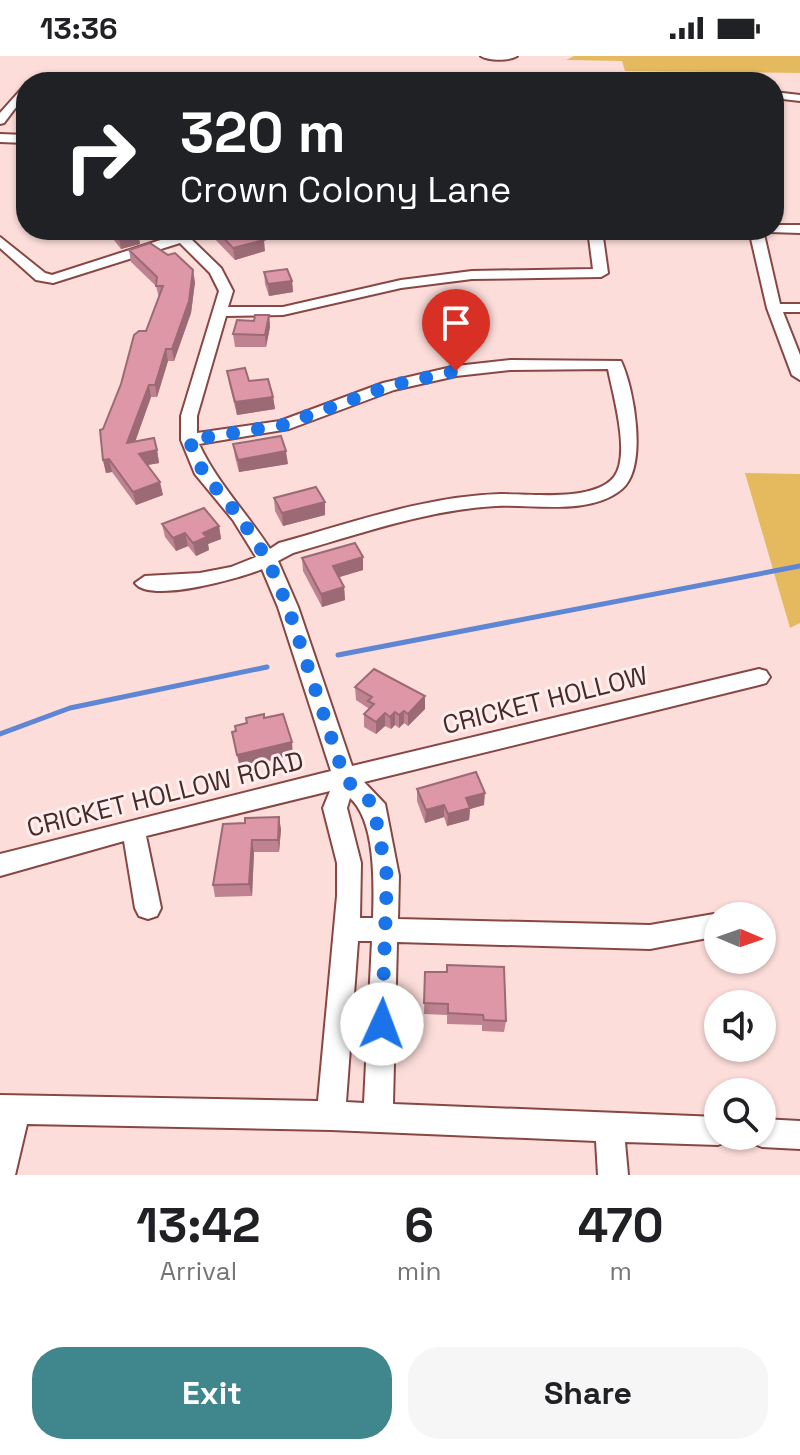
<!DOCTYPE html>
<html lang="en">
<head>
<meta charset="utf-8">
<style>
	:root { --surface:#fff; --page:#f6f6f6; --text:#202124; --muted:#757577; --accent:#3f878d }
	body { margin:0; font-family:"Space Grotesk",sans-serif; background:var(--page); color:var(--text); height:100vh; display:flex; flex-direction:column; font-size:30px; white-space:nowrap }
	* { box-sizing:border-box; margin:0 }
	p { font-size:26px; color:var(--muted) }
	.icon { flex:none; width:44px; height:44px; fill:none; stroke:currentColor; stroke-width:2; stroke-linecap:round; stroke-linejoin:round }
	.map { position:relative; height:1119px; overflow:hidden }
	.details { display:flex; flex-direction:column; background:var(--surface); flex:1 }
	.details>* { flex:none }
	.banner { position:absolute; left:16px; top:16px; width:768px; height:168px; border-radius:32px; box-shadow:0 2px 6px #0004; background:#202124; color:#fff; overflow:hidden }
	.needle { width:52px; rotate:92deg }
	.fabs { position:absolute; left:704px; top:846px; display:grid; gap:16px }
	.fabs a { display:grid; place-items:center; width:72px; height:72px; border-radius:50%; background:var(--surface); box-shadow:0 2px 6px #0004; font-size:40px }
	.pin { position:absolute; display:grid; place-items:center; width:68px; height:68px; color:#fff; margin:-82px -34px; border-radius:50% 50% 50% 0; rotate:-45deg; box-shadow:0 0 8px #0007 }
	.pin .icon { rotate:45deg }
	.me { position:absolute; width:88px; margin:-44px; rotate:2deg; stroke-linejoin:round; filter:drop-shadow(0 0 6px #0008) }
	.turn { display:flex; align-items:center; gap:28px; height:168px; padding:0 32px; font-size:36px }
	.turn .icon { width:104px; height:104px; stroke-width:2.5 }
	.turn b { display:block; font-size:56px; line-height:68px }
	.eta { display:flex; justify-content:space-evenly; align-items:center; height:136px; text-align:center }
	.eta b { font-size:48px; font-weight:600; line-height:56px }
	.primary-button { display:flex; gap:16px; margin-top:auto; padding:16px 32px }
	.primary-button a { flex:1; height:92px; border-radius:32px; background:var(--accent); color:#fff; font-size:32px; font-weight:600; line-height:92px; text-align:center }
	.primary-button a+a { background:var(--page); color:var(--text) }
	.status { display:flex; justify-content:space-between; align-items:center; height:56px; padding:0 40px; background:var(--surface); direction:ltr }
	.status svg { height:22px; fill:currentColor }
	.map>svg:first-child { display:block }
	.green { fill:#e5ba5f }
	.lines { fill:none; stroke-linecap:round; stroke-linejoin:round }
	.stream { stroke:#5f85d5; stroke-width:5 }
	.minor-casing { stroke:#874744; stroke-width:4 }
	.minor { fill:#fff; fill-rule:evenodd }
	.wall { fill:#be8290 }
	.shaded-wall { fill:#9b6a75 }
	.building { fill:#dd97a7; stroke:#9b6a75; stroke-width:2 }
	.route { stroke:#1a73e8; stroke-width:14; stroke-dasharray:0 25.2 }
	.labels { text-anchor:middle; dominant-baseline:central; stroke-width:6; stroke-linejoin:round; paint-order:stroke }
	.street-label { font-size:26px; fill:#482b29; stroke:#feeeed }
</style>
</head>
<body>
<div class="status"><b>13:36</b><svg viewBox="0 0 49 12"><path d="M0 12V9h3v3zM5 12V6h3v6zM10 12V3h3v9zM15 12V0h3v12zM26 1h20v11H26zM47 4h2v5h-2z"/></svg></div>
<div class="map">
<svg width="800" height="1119" viewBox="0 0 800 1119">
	<rect width="100%" height="100%" fill="#fcddda"/>
	<g class="green">
		<polygon points="574,0 800,0 800,17 625,15 622,5 566,4"/>
		<polygon points="745,417 800,418 800,567 790,572"/>
	</g>
	<g class="lines">
		<g class="stream">
			<polyline points="338,599 800,510"/>
			<polyline points="0,678 70,652 267,611"/>
		</g>
		<g class="minor-casing">
			<g id="minor">
				<path d="M481,0H517C509,5 489,5 481,0Z"/>
				<polygon points="26,28 26,38 4,67 0,68 0,57"/>
				<polygon points="774,36 800,39 800,45 774,42"/>
				<polygon points="0,78 26,79 26,87 0,86"/>
				<polygon points="774,169 800,169 800,177 769,176 774,174"/>
				<path d="M168,174H212L191,183L221,212L233,235L228,251H283L401,224L472,215L593,213L588,174H602L608,217L601,221L472,223L401,232L283,259L226,260L197,360V377L280,365L383,327L456,310L511,304L621,305C634,332 648,411 622,433C590,460 534,448 496,450C426,454 360,478 293,497L278,505L298,551L352,710L759,613L766,615L770,621L766,627L759,629L364,726L385,748L399,820L398,863L650,869L714,858L718,860V880L650,893L397,886L393,1048L718,1061V1080H730L728,1085L718,1089L625,1086L628,1119H598L596,1085L331,1074L27,1068L15,1119H0V1039L318,1045L337,840V807L323,752L330,735L146,780L161,852L157,860L148,863L139,860L135,852L124,785L0,820V798L331,715L278,551L262,513C241,522 150,548 135,527L145,520L200,517L231,511L256,501L233,464L195,418L181,384V360L219,235L210,217L180,187L53,227L36,224L0,192V181L45,217L52,219L173,180ZM608,313C613,339 631,399 614,421C594,446 530,438 501,438C426,440 351,467 279,487L270,493C247,457 217,427 199,388L289,373L394,334L456,320L511,314ZM350,742C376,765 374,828 373,862H360L361,807L347,752ZM358,885H372L364,1047L346,1046Z"/>
				<polygon points="749,174 763,174 780,248 800,248 800,256 783,256 800,299 800,324 792,319 767,252"/>
				<polygon points="762,1063 800,1065 800,1093 762,1091 752,1087 749,1080 762,1080"/>
			</g>
		</g>
		<use href="#minor" class="minor"/>
	</g>
	<g class="wall">
		<polygon points="106,174 137,174 140,188 121,193"/>
		<polygon points="210,174 233,174 265,195 235,204 210,178"/>
		<polygon points="129,194 195,226 191,257 174,305 168,305 157,341 151,341 135,386 157,394 159,407 148,409 163,439 136,449 112,416 106,417 103,404 103,373 146,275 159,242 156,230 131,206"/>
		<polygon points="264,216 292,225 293,236 269,240 265,228"/>
		<polygon points="269,259 270,271 266,291 235,291 233,278 254,265"/>
		<polygon points="227,315 249,325 273,341 275,353 237,359 229,327"/>
		<polygon points="233,388 288,408 239,416 235,401"/>
		<polygon points="274,442 325,459 283,470 275,455"/>
		<polygon points="162,468 219,470 221,483 208,488 209,494 196,500 188,490 176,495 165,481"/>
		<polygon points="302,502 363,514 339,521 344,531 345,544 322,551 303,515"/>
		<polygon points="355,631 425,653 408,670 404,667 399,672 395,669 391,673 385,670 376,678 364,671 364,658 368,654 368,652 356,644"/>
		<polygon points="417,733 484,749 470,753 469,764 447,770 444,761 425,767 417,745"/>
		<polygon points="245,767 281,773 279,796 254,796 252,840 215,841 213,829"/>
		<polygon points="425,916 506,965 504,976 482,975 482,969 447,968 447,959 424,958"/>
	</g>
	<g class="shaded-wall">
		<polygon points="132,174 137,174 138,176 140,188 121,193 119,182"/>
		<polygon points="264,184 265,195 235,204 233,192"/>
		<polygon points="193,214 195,226 191,257 174,305 172,293"/>
		<polygon points="292,225 293,236 269,240 268,228"/>
		<polygon points="269,259 270,271 266,291 265,279"/>
		<polygon points="166,293 168,305 157,341 155,329"/>
		<polygon points="149,329 151,341 130,400 127,387"/>
		<polygon points="273,341 275,353 237,359 235,346"/>
		<polygon points="157,394 159,407 141,410 139,398"/>
		<polygon points="286,395 288,408 239,416 238,404"/>
		<polygon points="109,403 112,416 106,417 103,404"/>
		<polygon points="160,426 163,439 136,449 133,436"/>
		<polygon points="325,446 325,459 283,470 282,457"/>
		<polygon points="219,470 221,483 208,488 209,494 196,500 193,487 203,477"/>
		<polygon points="185,477 188,490 176,495 173,482"/>
		<polygon points="363,501 363,514 333,523 333,510"/>
		<polygon points="344,531 345,544 322,551 321,538"/>
		<polygon points="425,640 425,653 408,670 408,658"/>
		<polygon points="404,655 404,667 399,672 399,659"/>
		<polygon points="395,656 395,669 391,673 390,661"/>
		<polygon points="385,657 385,670 376,678 376,666"/>
		<polygon points="292,686 293,699 240,712 237,699"/>
		<polygon points="485,737 484,749 470,753 469,764 447,770 448,758 466,742"/>
		<polygon points="444,749 444,761 425,767 426,754"/>
		<polygon points="279,761 281,773 279,796 278,784"/>
		<polygon points="252,784 254,796 252,840 249,828"/>
	</g>
	<g class="building">
		<polygon points="113,174 136,174 138,176 119,182"/>
		<polygon points="216,174 233,174 236,177 254,174 264,184 233,192"/>
		<polygon points="150,187 168,199 175,197 193,214 189,245 172,293 166,293 155,329 149,329 127,387 154,382 157,394 139,398 160,426 133,436 109,403 103,404 100,374 103,373 121,328 134,279 139,275 146,275 163,230 156,230 157,221 129,194"/>
		<polygon points="287,213 292,225 268,228 264,216"/>
		<polygon points="255,259 269,259 265,279 233,278 237,264 254,265"/>
		<polygon points="245,312 249,325 268,323 273,341 235,346 227,315"/>
		<polygon points="281,380 286,395 238,404 233,388"/>
		<polygon points="316,431 325,446 282,457 274,442"/>
		<polygon points="204,452 219,470 203,477 207,481 193,487 185,477 173,482 162,468"/>
		<polygon points="355,487 363,501 333,510 344,531 321,538 302,502"/>
		<polygon points="374,613 425,640 408,658 404,655 399,659 395,656 390,661 385,657 376,666 364,658 374,648 368,645 372,641 355,631"/>
		<polygon points="264,658 264,662 283,658 292,686 237,699 232,676 236,675 235,670 247,667 246,662"/>
		<polygon points="476,716 485,737 466,742 470,752 448,758 444,749 426,754 417,733"/>
		<polygon points="279,761 278,784 252,784 249,828 213,829 223,768 245,767 245,762"/>
		<polygon points="447,909 504,911 506,965 484,964 483,959 448,957 448,948 424,947 425,916 447,916"/>
	</g>
	<g class="lines">
		<polyline class="route" points="382,968 387,820 373,748 345,723 288,551 268,504 239,460 204,418 189,384 283,369 389,330 456,315"/>
	</g>
	<g class="labels">
		<g class="street-label">
			<text transform="translate(545 644) rotate(-14)">CRICKET HOLLOW</text>
			<text transform="translate(165 738) rotate(-14)">CRICKET HOLLOW ROAD</text>
		</g>
	</g>
</svg>
<div class="fabs">
<a><svg class="needle" viewBox="-14 -14 28 28"><path d="M0-13l5 13h-10z" fill="#e53935"/><path d="M0 13l5-13h-10z" fill="#757577"/></svg></a>
<a><svg class="icon" aria-label="sound" viewBox="0 0 24 24"><path d="M4 9h4l5-4v14l-5-4H4zM17 9q2 3 0 6"/></svg></a>
<a><svg class="icon" aria-label="search" viewBox="0 0 24 24"><circle cx="10" cy="10" r="6"/><path d="M15 15l6 6"/></svg></a>
</div>
<div class="pin" style="left:456px;top:315px;background:#d93025"><svg class="icon" aria-label="arrive" viewBox="0 0 24 24"><path d="M6 21V4h12l-3 4 3 4H6"/></svg></div>
<svg class="me" style="left:382px;top:968px" viewBox="-20 -20 40 40"><circle r="19" fill="#fff"/><path d="M0-13L10 11 0 6-10 11z" fill="#1a73e8"/></svg>
<div class="banner">
<div class="turn"><svg class="icon" aria-label="right" viewBox="0 0 24 24"><path d="M7 20v-9h11M14 6l5 5-5 5"/></svg><div><b>320 m</b>Crown Colony Lane</div></div>
</div>
</div>
<section class="details">
<div class="eta">
<div><b>13:42</b><p>Arrival</p></div>
<div><b>6</b><p>min</p></div>
<div><b>470</b><p>m</p></div>
</div>
<div class="primary-button"><a>Exit</a><a>Share</a></div>
</section>
</body>
</html>
